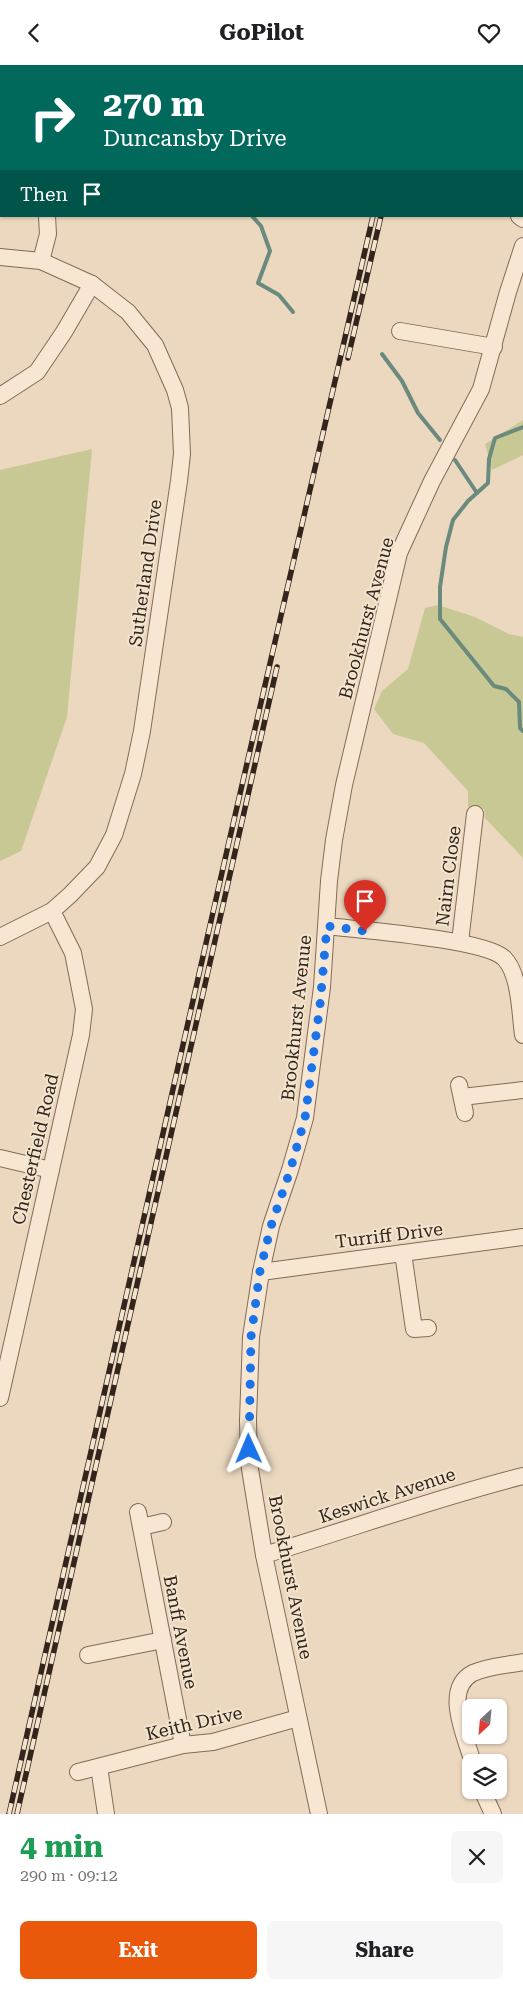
<!DOCTYPE html>
<html lang="en">
<head>
<meta charset="utf-8">
<style>
	:root { --surface:#fff; --page:#f6f6f6; --text:#202124; --muted:#757577; --accent:#ea580c }
	body { margin:0; font-family:"Roboto Serif",serif; background:var(--page); color:var(--text); height:100vh; display:flex; flex-direction:column; font-size:19px; white-space:nowrap }
	* { box-sizing:border-box; margin:0 }
	p { font-size:16px; color:var(--muted) }
	.icon { flex:none; width:28px; height:28px; fill:none; stroke:currentColor; stroke-width:2; stroke-linecap:round; stroke-linejoin:round }
	.map { position:relative; height:1749px; overflow:hidden }
	.drawer { display:flex; flex-direction:column; background:var(--surface); flex:1 }
	.drawer>* { flex:none }
	.hud { position:absolute; left:0px; top:0px; width:524px; height:152px; box-shadow:0 1px 4px #0004; background:#00695c; color:#fff; overflow:hidden }
	.needle { width:32px; rotate:206deg }
	.tools { position:absolute; left:462px; top:1634px; display:grid; gap:10px }
	.tools a { display:grid; place-items:center; width:45px; height:45px; border-radius:8px; background:var(--surface); box-shadow:0 1px 4px #0004; font-size:25px }
	.pin { position:absolute; display:grid; place-items:center; width:42px; height:42px; color:#fff; margin:-51px -21px; border-radius:50% 50% 50% 0; rotate:-45deg; box-shadow:0 0 5px #0007 }
	.pin .icon { rotate:45deg }
	.me { position:absolute; width:55px; margin:-28px; rotate:359deg; stroke-linejoin:round; filter:drop-shadow(0 0 4px #0008) }
	.turn { display:flex; align-items:center; gap:18px; height:105px; padding:0 20px; font-size:22px }
	.turn .icon { width:65px; height:65px; stroke-width:2.5 }
	.turn b { display:block; font-size:35px; line-height:42px }
	.then { display:flex; align-items:center; height:48px; padding:0 20px; background:#0003; gap:10px; font-size:19px }
	.round { display:grid; place-items:center; flex:none; width:52px; height:52px; border-radius:8px; background:var(--page) }
	.head { display:flex; align-items:center; justify-content:space-between; height:85px; padding:0 20px }
	h1 { font-size:30px; font-weight:700; line-height:38px; color:#1e9e55 }
	.primary-button { display:flex; gap:10px; margin-top:auto; padding:10px 20px }
	.primary-button a { flex:1; height:58px; border-radius:8px; background:var(--accent); color:#fff; font-size:20px; font-weight:700; line-height:58px; text-align:center }
	.primary-button a+a { background:var(--page); color:var(--text) }
	header { display:flex; justify-content:space-between; align-items:center; height:65px; padding:0 20px; background:var(--surface); font-size:22px; font-weight:700 }
	.map>svg:first-child { display:block }
	.green { fill:#c8c894 }
	.lines { fill:none; stroke-linecap:round; stroke-linejoin:round }
	.stream { stroke:#6a8a7e; stroke-width:4 }
	.service-casing { stroke:#836a58; stroke-width:9 }
	.minor-casing { stroke:#836a58; stroke-width:18 }
	.service { stroke:#f7e7d2; stroke-width:8 }
	.minor { stroke:#f7e7d2; stroke-width:16 }
	.rail-casing { stroke:#33241c; stroke-width:5.5 }
	.rail { stroke:#f3e4ce; stroke-width:4; stroke-dasharray:11; stroke-linecap:butt }
	.route { stroke:#1a73e8; stroke-width:9; stroke-dasharray:0 16.2 }
	.labels { text-anchor:middle; dominant-baseline:central; stroke-width:4; stroke-linejoin:round; paint-order:stroke }
	.street-label { font-size:18px; fill:#33241c; stroke:#f3e4ce }
</style>
</head>
<body>
<header><svg class="icon" aria-label="back" viewBox="0 0 24 24"><path d="M15 5l-7 7 7 7"/></svg>GoPilot<svg class="icon" aria-label="heart" viewBox="0 0 24 24"><path d="M12 20l-8-8c-3-5 5-10 8-4 3-6 11-1 8 4z"/></svg></header>
<div class="map">
<svg width="523" height="1749" viewBox="0 0 523 1749">
	<rect width="100%" height="100%" fill="#ebd8bf"/>
	<g class="green">
		<polygon points="0,0 136,0 1,1 0,63"/>
		<polygon points="523,355 523,390 492,405 485,379"/>
		<polygon points="92,384 67,652 21,786 0,796 0,405"/>
		<polygon points="438,540 475,552 509,569 523,572 523,793 485,753 484,744 468,742 468,726 424,678 393,669 374,644 382,626 408,604 425,543"/>
	</g>
	<g class="lines">
		<g class="stream">
			<polyline points="196,0 196,1"/>
			<polyline points="252,151 261,161 270,186 258,218 279,230 293,247"/>
			<polyline points="382,289 402,316 418,348 440,375"/>
			<polyline points="523,362 495,373 489,394 488,418 468,436 453,455 446,482 440,522 440,554 494,621 506,624 519,637 520,663 523,666"/>
			<polyline points="455,395 477,428"/>
		</g>
		<g class="service-casing">
			<g id="service">
				<polyline points="304,0 304,1"/>
				<polyline points="354,1 354,0"/>
			</g>
		</g>
		<g class="minor-casing">
			<g id="minor">
				<polyline points="0,99 1,99"/>
				<polyline points="519,151 523,154"/>
				<polyline points="0,192 41,196 92,219 128,247 155,280 175,325 180,343 182,389 179,416 142,666 133,709 114,770 97,802 70,830 52,846 0,872"/>
				<polyline points="41,196 48,169 47,151"/>
				<polyline points="400,266 494,282"/>
				<polyline points="0,331 37,307 64,267 92,219"/>
				<path d="M327,861C360,865 484,874 504,893C520,909 520,948 523,970"/>
				<polyline points="460,877 475,749"/>
				<polyline points="459,1020 465,1048"/>
				<polyline points="462,1032 523,1025"/>
				<polyline points="0,1093 51,1105"/>
				<polyline points="403,1188 414,1264 428,1263"/>
				<polyline points="261,1207 523,1172"/>
				<polyline points="0,1333 81,970 84,944 73,888 52,846"/>
				<polyline points="138,1447 183,1680"/>
				<polyline points="141,1462 163,1457"/>
				<path d="M264,1490C351,1464 435,1433 523,1411"/>
				<polyline points="88,1590 163,1575"/>
				<path d="M473,1698C466,1672 442,1624 473,1608C488,1601 508,1600 523,1597"/>
				<polyline points="99,1702 106,1749"/>
				<polyline points="78,1707 183,1680 213,1677 298,1653"/>
				<polyline points="482,1725 493,1749"/>
				<polyline points="319,1749 264,1490 249,1398 248,1355 251,1272 261,1207 271,1161 290,1105 305,1053 322,922 329,816 334,775 344,720 399,488 432,416 481,324 508,227 523,181"/>
			</g>
		</g>
		<use href="#service" class="service"/>
		<use href="#minor" class="minor"/>
		<g class="rail-casing">
			<g id="rail">
				<polyline points="407,1 407,0"/>
				<polyline points="348,293 381,151"/>
				<polyline points="9,1749 228,781 373,151"/>
				<polyline points="17,1749 277,602"/>
			</g>
		</g>
		<use href="#rail" class="rail"/>
	</g>
	<g class="lines">
		<polyline class="route" points="249,1384 251,1272 260,1206 271,1161 290,1106 305,1053 320,940 327,861 365,866"/>
	</g>
	<g class="labels">
		<g class="street-label">
			<text transform="translate(145 508) rotate(-82)">Sutherland Drive</text>
			<text transform="translate(366 553) rotate(-75)">Brookhurst Avenue</text>
			<text transform="translate(448 811) rotate(-83)">Nairn Close</text>
			<text transform="translate(296 953) rotate(-84)">Brookhurst Avenue</text>
			<text transform="translate(35 1084) rotate(-77)">Chesterfield Road</text>
			<text transform="translate(389 1170) rotate(-7)">Turriff Drive</text>
			<text transform="translate(387 1430) rotate(-18)">Keswick Avenue</text>
			<text transform="translate(291 1512) rotate(79)">Brookhurst Avenue</text>
			<text transform="translate(181 1567) rotate(79)">Banff Avenue</text>
			<text transform="translate(194 1658) rotate(-13)">Keith Drive</text>
		</g>
	</g>
</svg>
<div class="tools">
<a><svg class="needle" viewBox="-14 -14 28 28"><path d="M0-13l5 13h-10z" fill="#e53935"/><path d="M0 13l5-13h-10z" fill="#757577"/></svg></a>
<a><svg class="icon" aria-label="layers" viewBox="0 0 24 24"><path d="M12 4l9 5-9 5-9-5zM3 14l9 5 9-5"/></svg></a>
</div>
<div class="pin" style="left:365px;top:866px;background:#d93025"><svg class="icon" aria-label="arrive" viewBox="0 0 24 24"><path d="M6 21V4h12l-3 4 3 4H6"/></svg></div>
<svg class="me" style="left:249px;top:1384px" viewBox="-20 -20 40 40"><path d="M0-17L14 15 0 8-14 15z" fill="#1a73e8" stroke="#fff" stroke-width="4"/></svg>
<div class="hud">
<div class="turn"><svg class="icon" aria-label="right" viewBox="0 0 24 24"><path d="M7 20v-9h11M14 6l5 5-5 5"/></svg><div><b>270 m</b>Duncansby Drive</div></div>
<div class="then">Then<svg class="icon" aria-label="arrive" viewBox="0 0 24 24"><path d="M6 21V4h12l-3 4 3 4H6"/></svg></div>
</div>
</div>
<section class="drawer">
<div class="head"><div><h1>4 min</h1><p>290 m · 09:12</p></div><a class="round"><svg class="icon" aria-label="close" viewBox="0 0 24 24"><path d="M6 6l12 12M18 6L6 18"/></svg></a></div>
<div class="primary-button"><a>Exit</a><a>Share</a></div>
</section>
</body>
</html>
